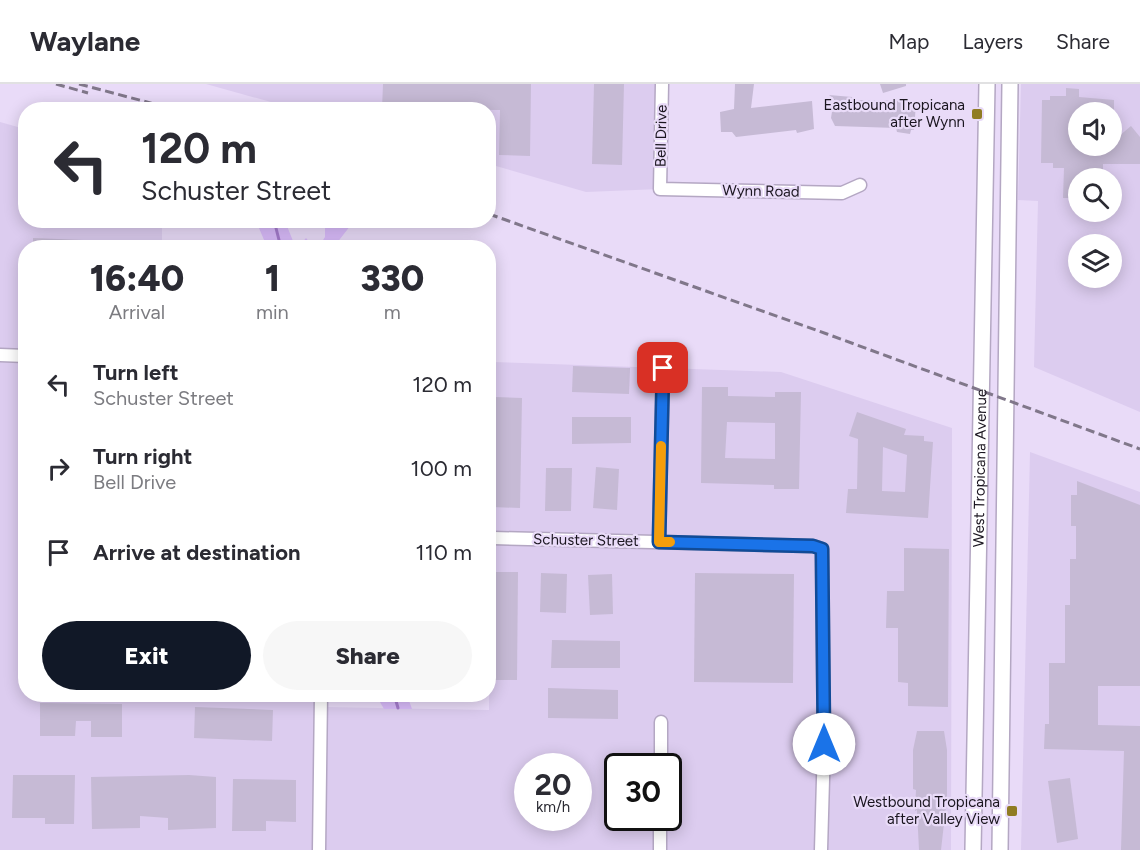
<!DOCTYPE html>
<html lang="en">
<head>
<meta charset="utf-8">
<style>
	:root { --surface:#fff; --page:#f7f7f7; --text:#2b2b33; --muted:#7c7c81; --line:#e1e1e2; --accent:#111827 }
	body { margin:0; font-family:Figtree,sans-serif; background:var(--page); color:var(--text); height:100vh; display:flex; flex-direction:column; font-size:22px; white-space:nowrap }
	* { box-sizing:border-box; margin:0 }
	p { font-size:20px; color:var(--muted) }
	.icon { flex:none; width:33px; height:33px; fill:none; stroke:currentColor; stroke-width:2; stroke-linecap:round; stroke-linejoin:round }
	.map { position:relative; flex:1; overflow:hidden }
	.side { position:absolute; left:18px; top:156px; width:478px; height:462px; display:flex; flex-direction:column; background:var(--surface); border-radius:24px; box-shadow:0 3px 15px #0003 }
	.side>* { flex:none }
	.top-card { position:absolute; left:18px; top:18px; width:478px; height:126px; border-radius:24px; box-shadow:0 3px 15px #0003; background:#fff; color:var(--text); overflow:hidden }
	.tools { position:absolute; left:1068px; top:18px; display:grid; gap:12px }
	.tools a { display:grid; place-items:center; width:54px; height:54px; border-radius:50%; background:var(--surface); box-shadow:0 3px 15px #0003; font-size:30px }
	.speed { position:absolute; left:514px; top:669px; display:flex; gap:12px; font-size:30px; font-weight:700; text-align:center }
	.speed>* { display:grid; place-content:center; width:78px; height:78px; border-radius:50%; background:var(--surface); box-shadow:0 3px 15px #0003; line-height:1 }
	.speed small { font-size:15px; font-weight:400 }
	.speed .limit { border:3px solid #111; border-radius:9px; background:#fff; color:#111 }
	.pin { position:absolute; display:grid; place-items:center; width:51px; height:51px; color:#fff; margin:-26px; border-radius:12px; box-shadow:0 3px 9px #0006 }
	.me { position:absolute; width:66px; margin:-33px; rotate:0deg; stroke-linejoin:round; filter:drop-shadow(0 0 4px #0008) }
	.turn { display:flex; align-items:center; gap:21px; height:126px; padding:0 24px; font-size:27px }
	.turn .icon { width:78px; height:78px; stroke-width:2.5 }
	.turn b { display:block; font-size:42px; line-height:51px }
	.eta { display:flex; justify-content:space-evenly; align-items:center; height:102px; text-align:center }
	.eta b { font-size:36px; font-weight:800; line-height:42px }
	.primary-button { display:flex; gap:12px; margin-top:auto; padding:12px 24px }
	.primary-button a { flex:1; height:69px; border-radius:36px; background:var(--accent); color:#fff; font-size:24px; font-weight:800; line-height:69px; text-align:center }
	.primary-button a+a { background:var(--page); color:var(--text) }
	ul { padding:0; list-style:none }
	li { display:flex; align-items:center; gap:18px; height:84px; padding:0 24px }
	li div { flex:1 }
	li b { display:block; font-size:22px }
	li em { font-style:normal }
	header { display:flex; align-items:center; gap:36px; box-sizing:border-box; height:84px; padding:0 30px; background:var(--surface); border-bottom:2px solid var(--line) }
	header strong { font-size:28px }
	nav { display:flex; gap:33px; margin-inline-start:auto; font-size:21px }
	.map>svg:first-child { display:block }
	.built { fill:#dcccef; fill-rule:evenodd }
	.green { fill:#d9bbfa }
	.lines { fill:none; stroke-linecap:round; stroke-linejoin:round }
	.stream { stroke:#a57ccd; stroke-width:3 }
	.building { fill:#c6bad5; fill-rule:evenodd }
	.minor-casing { stroke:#b4a7c3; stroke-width:15 }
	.major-casing { stroke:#b4a7c3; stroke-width:18 }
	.minor { stroke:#fff; stroke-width:12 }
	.major { stroke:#fff; stroke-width:15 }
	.rail { stroke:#80778a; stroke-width:3; stroke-dasharray:9 4.5; stroke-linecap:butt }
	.route-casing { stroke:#114b97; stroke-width:15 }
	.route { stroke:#1a73e8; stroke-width:10 }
	.slow { stroke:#f59e0b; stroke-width:10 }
	.poi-dot { fill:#907c23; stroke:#e9dbf8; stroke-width:2 }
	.labels { text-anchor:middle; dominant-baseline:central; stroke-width:4.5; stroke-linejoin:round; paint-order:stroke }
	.poi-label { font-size:15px; fill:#1a151f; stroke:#e9dbf8; text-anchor:end }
	.street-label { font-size:15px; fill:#1a151f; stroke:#e9dbf8 }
</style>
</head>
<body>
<header>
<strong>Waylane</strong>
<nav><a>Map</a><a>Layers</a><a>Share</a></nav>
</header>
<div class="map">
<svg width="1140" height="766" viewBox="0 0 1140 766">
	<rect width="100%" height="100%" fill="#e9dbf8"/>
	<g class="built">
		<polygon points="206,0 662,0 660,105 586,108 489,80 489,26 296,25"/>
		<path d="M1021,0H1140V328L1034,283L1038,117L1018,116ZM1078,28H1112V62H1078ZM1078,94H1112V128H1078ZM1078,160H1112V194H1078Z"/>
		<path d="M0,38L25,45L26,136L162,137V163L26,164V610H321L322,623L489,626L492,278L781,288L952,344L951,766H0ZM528,682H579V734H528ZM618,682H669V734H618Z"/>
		<polygon points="1030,368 1140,408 1140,766 1021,766"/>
	</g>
	<g class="green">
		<polygon points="256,137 285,137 293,157 300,161 306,154 312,161 320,161 325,153 325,137 354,137 333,164 267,163"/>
		<polygon points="376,611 407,611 412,625 384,625"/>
	</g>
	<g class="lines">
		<g class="stream">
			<polyline points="274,136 281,164"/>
			<polyline points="394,610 398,624"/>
		</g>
	</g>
	<g class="building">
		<polygon points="383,0 531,0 530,72 499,71 500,26 382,25"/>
		<polygon points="594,0 624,0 622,81 592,80"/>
		<polygon points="735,0 754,0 751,24 812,17 814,45 797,49 796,46 736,53 732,48 721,48 720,28 734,25"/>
		<polygon points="880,0 906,0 906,2 883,9"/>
		<polygon points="1066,4 1079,5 1079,13 1114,16 1114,28 1078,28 1078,62 1112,62 1112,58 1131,42 1140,53 1140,80 1103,80 1103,94 1078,93 1078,114 1063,114 1064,84 1053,84 1053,79 1041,79 1042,16 1050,16 1050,12 1066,12"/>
		<polygon points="829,11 852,13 854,16 912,17 916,20 914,46 911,46 910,50 897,48 896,44 835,42 831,34 834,15"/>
		<polygon points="33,154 83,156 83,164 33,164"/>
		<polygon points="573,282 630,284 629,310 572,308"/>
		<path d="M702,303H728V312L775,313V308H801L799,405H774V401L701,399ZM727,338L775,339V375L725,374Z"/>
		<polygon points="494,313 522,314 520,424 492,423"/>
		<path d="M857,328L906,345L904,351L924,352V357L933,358L928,434L846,429L848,405H857L858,355L849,352ZM883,363L907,371L905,408L882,407Z"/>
		<polygon points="572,333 631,333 631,359 572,360"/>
		<polygon points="596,383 619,385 617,426 593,424"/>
		<polygon points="546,384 572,384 571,427 545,427"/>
		<polygon points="1077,397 1140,421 1140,602 1098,602 1098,641 1140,642 1140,766 1121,766 1124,667 1044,665 1045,640 1049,640 1049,579 1065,579 1065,521 1070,521 1070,475 1076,475 1076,442 1071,442 1071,411 1077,411"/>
		<polygon points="904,464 949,465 948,623 908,622 908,599 898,598 898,544 886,544 887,507 904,507"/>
		<polygon points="495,488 518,488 517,596 495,596"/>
		<polygon points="541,489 567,490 566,529 540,528"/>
		<polygon points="695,489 794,490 793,599 694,598"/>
		<polygon points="612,490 613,530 590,531 588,491"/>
		<polygon points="552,556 620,557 620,584 551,584"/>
		<polygon points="548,604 618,606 618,635 548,634"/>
		<polygon points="40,619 122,620 122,653 91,653 91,637 76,637 75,652 40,652"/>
		<polygon points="195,623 273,626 272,657 194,654"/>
		<polygon points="917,647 944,647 947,666 947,713 941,766 919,766 917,726 915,727 916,706 913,705 913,666"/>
		<polygon points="13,691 75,691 74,740 45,740 45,734 12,734"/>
		<polygon points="189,691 216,693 216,744 168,746 168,734 140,732 140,744 92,745 91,693"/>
		<polygon points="1070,694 1078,755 1057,759 1048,697"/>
		<polygon points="233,695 296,696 296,738 266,737 266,747 232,747"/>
	</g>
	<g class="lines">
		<g class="minor-casing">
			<g id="minor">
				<polyline points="662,0 660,105 842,109 860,101"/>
				<polyline points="0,271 26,272"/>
				<polyline points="493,454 813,462 822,465 824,660 821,766"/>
				<polyline points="659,458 663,284"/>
				<polyline points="661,682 661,638"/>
				<polyline points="319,766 321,610"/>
				<polyline points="660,766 660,734"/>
			</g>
		</g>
		<g class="major-casing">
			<g id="major">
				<path id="s1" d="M973,766L987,0"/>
				<polyline points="1000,766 1010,0"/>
			</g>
		</g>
		<use href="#minor" class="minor"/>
		<use href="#major" class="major"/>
		<g class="rail">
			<polyline points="56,0 88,9"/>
			<polyline points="79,0 177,26"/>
			<polyline points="489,130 827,250 1140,365"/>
		</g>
	</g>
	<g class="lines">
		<g class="route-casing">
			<polyline id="route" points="663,284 659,458 813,462 822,465 824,660"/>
		</g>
		<use href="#route" class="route"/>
		<polyline class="slow" points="661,362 659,458 670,458"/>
	</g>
	<g class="poi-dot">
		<rect x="971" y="24" width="12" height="12" rx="3"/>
		<rect x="1006" y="721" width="12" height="12" rx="3"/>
	</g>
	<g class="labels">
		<g class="poi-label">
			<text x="965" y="21">Eastbound Tropicana<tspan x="965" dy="17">after Wynn</tspan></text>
			<text x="1000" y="718">Westbound Tropicana<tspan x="1000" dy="17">after Valley View</tspan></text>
		</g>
		<g class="street-label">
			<text transform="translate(661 52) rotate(-89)">Bell Drive</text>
			<text transform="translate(761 107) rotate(1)">Wynn Road</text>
			<text stroke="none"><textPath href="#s1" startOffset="382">West Tropicana Avenue</textPath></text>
			<text transform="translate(586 456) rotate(1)">Schuster Street</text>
		</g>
	</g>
</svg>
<div class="tools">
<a><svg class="icon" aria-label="sound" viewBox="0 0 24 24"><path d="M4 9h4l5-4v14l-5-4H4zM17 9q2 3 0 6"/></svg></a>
<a><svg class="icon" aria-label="search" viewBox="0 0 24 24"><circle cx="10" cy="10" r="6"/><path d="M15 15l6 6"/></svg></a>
<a><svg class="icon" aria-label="layers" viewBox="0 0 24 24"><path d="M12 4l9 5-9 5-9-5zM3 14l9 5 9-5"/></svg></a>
</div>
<div class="speed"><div>20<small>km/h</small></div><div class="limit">30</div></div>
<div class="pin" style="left:663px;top:284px;background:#d93025"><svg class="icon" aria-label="arrive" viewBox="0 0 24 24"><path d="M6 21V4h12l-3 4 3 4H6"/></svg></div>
<svg class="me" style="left:824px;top:660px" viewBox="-20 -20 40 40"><circle r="19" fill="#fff"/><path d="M0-13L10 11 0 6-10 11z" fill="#1a73e8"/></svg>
<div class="top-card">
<div class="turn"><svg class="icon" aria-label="left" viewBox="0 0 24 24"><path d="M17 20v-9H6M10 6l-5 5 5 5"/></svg><div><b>120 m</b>Schuster Street</div></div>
</div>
<section class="side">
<div class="eta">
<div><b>16:40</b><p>Arrival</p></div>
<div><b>1</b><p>min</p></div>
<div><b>330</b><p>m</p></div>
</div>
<ul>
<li><svg class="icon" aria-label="left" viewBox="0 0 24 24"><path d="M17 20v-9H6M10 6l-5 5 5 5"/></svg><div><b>Turn left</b><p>Schuster Street</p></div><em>120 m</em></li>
<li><svg class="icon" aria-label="right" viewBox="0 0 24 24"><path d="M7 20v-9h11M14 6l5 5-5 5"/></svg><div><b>Turn right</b><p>Bell Drive</p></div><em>100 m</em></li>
<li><svg class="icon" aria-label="arrive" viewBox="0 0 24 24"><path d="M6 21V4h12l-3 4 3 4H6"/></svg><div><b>Arrive at destination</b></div><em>110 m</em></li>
</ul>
<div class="primary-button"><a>Exit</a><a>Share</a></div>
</section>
</div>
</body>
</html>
